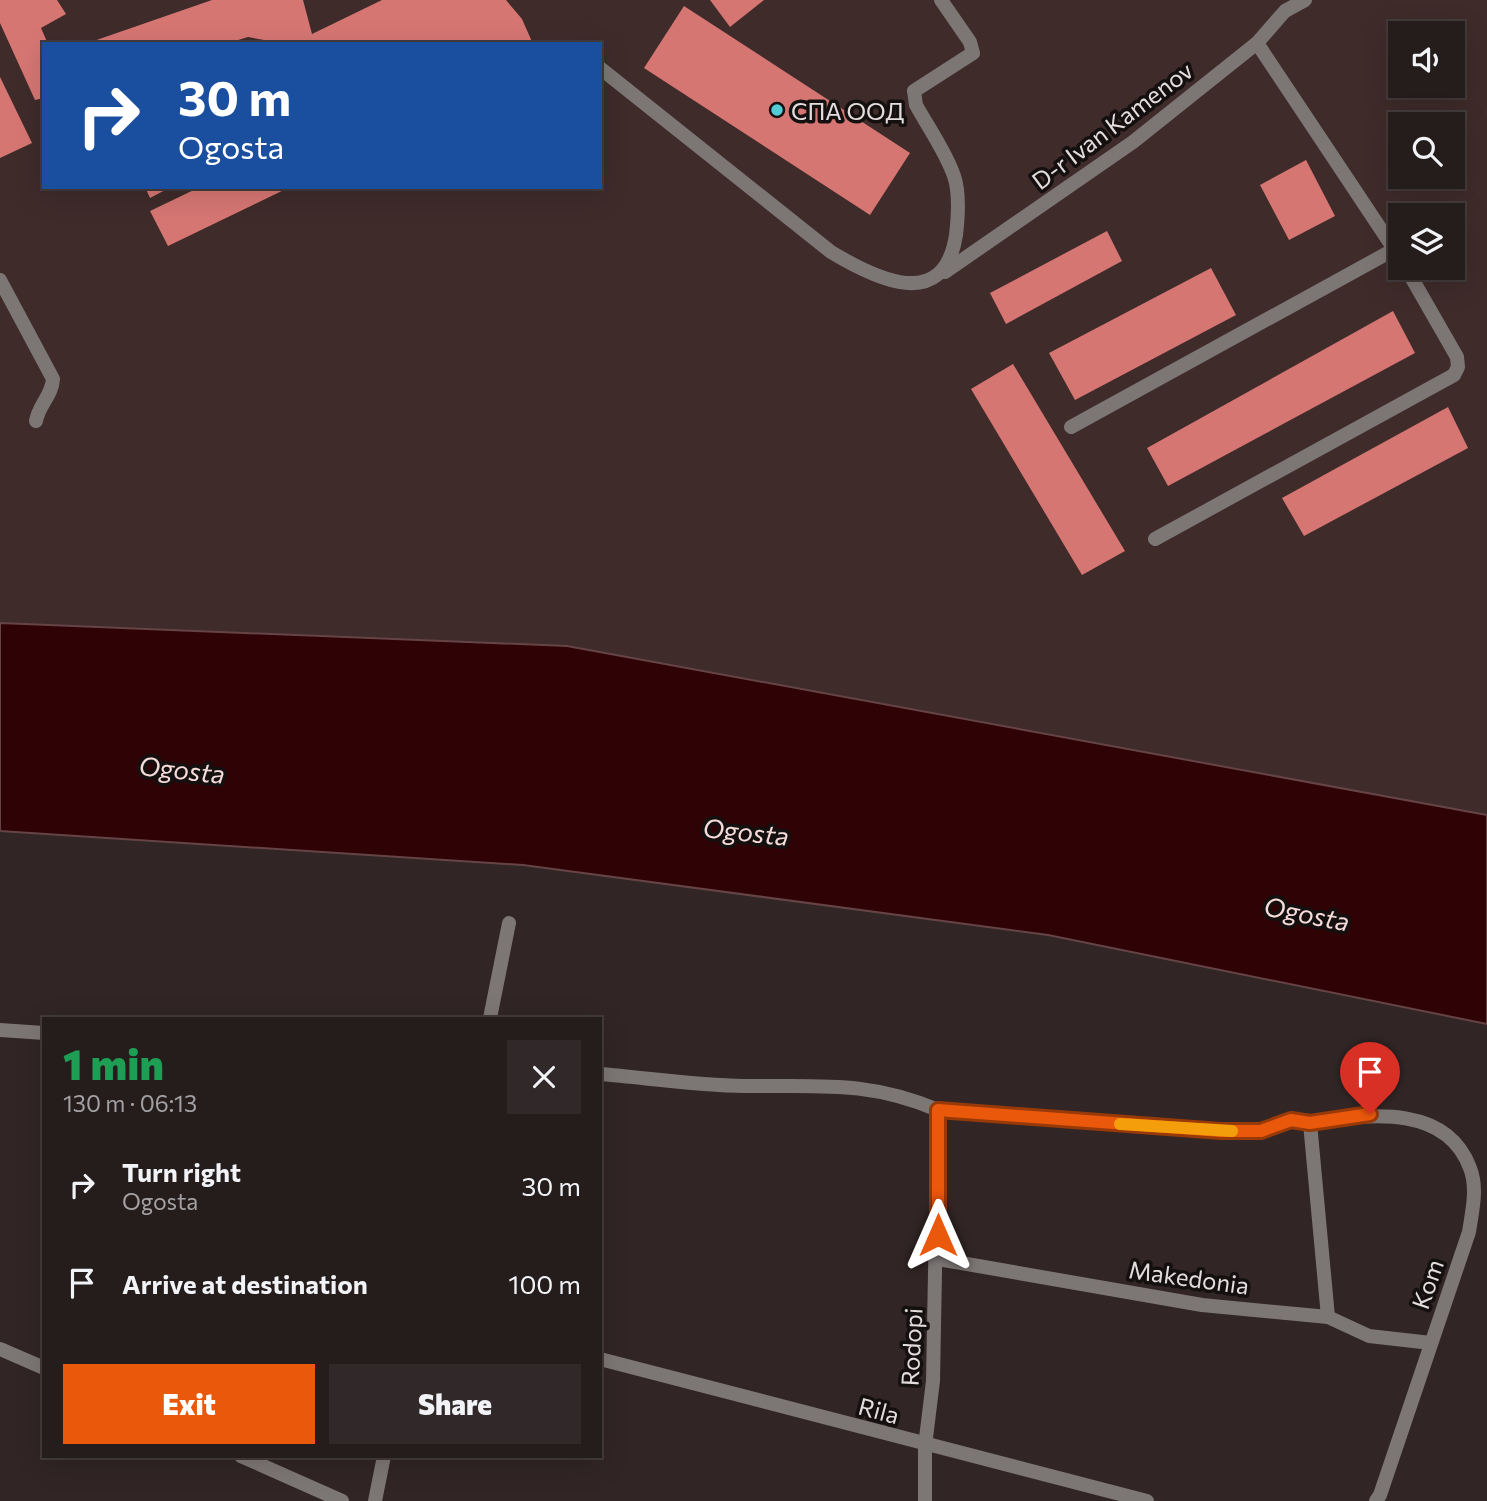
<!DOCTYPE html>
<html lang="en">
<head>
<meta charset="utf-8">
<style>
	:root { --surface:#251c1c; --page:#312929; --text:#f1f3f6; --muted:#a3a1a3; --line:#423a3b; --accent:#ea580c }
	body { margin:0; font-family:Commissioner,sans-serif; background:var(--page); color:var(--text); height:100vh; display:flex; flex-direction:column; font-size:26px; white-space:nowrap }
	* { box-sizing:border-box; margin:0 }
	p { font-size:23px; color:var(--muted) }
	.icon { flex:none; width:38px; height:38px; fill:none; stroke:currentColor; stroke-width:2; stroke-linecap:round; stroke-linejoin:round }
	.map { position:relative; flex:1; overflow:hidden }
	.drawer { position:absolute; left:42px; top:1017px; width:560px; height:441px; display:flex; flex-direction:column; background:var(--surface); border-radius:0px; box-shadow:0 7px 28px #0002,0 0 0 2px var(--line) }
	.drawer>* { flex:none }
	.top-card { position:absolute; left:42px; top:42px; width:560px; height:147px; border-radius:0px; box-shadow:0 7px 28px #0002,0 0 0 2px var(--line); background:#1a4fa0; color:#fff; overflow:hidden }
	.controls { position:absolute; left:1388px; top:21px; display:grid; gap:14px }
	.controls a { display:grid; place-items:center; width:77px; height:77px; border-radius:0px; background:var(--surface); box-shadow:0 7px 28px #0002,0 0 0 2px var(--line); font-size:35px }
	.pin { position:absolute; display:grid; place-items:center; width:60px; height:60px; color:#fff; margin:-72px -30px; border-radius:50% 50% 50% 0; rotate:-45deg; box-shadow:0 0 7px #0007 }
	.pin .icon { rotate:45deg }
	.me { position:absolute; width:77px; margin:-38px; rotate:0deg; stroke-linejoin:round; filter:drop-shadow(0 0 5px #0008) }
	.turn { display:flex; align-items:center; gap:24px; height:147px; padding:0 21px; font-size:32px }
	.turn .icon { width:91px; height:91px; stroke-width:2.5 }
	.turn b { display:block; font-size:49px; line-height:60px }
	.round { display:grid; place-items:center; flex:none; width:74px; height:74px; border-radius:0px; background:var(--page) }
	.summary { display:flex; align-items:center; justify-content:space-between; height:119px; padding:0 21px }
	h1 { font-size:42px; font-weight:800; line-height:52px; color:#1e9e55 }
	.action { display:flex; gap:14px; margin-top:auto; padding:14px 21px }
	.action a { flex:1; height:80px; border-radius:0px; background:var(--accent); color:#fff; font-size:28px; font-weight:800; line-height:80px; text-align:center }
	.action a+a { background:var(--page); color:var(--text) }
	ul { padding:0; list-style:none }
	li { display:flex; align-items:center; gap:21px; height:98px; padding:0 21px }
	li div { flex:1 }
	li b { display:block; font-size:26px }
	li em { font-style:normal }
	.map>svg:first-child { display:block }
	.built { fill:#3e2b2a; fill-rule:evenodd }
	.water { fill:#2f0306; stroke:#664446; stroke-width:2 }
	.building { fill:#d67673 }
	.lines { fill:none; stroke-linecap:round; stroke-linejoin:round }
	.service { stroke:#7c7675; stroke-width:14 }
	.minor { stroke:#7c7675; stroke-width:14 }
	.route-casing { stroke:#983908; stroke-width:18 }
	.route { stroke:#ea580c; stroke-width:12 }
	.slow { stroke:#f59e0b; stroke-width:12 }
	.poi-dot { fill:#52ccd5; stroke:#151010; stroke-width:2.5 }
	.labels { text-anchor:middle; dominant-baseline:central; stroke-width:7; stroke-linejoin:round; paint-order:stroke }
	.poi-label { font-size:24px; fill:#e5dddd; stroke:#151010; text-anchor:start }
	.street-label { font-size:24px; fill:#e5dddd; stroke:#151010 }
	.water-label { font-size:26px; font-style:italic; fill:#f6dbd9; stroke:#151010 }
</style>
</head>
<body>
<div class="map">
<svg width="1487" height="1501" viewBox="0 0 1487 1501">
	<rect width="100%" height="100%" fill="#312525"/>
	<path class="built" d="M0,0H1487V947L0,749ZM1400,33H1452V86H1400ZM44,44H600V187H44ZM1400,124H1452V177H1400ZM1400,215H1452V268H1400Z"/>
	<polygon class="water" points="0,623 567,646 1487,815 1487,1024 1048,935 523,865 0,831"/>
	<g class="building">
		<polygon points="0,0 57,0 66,14 41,28 48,44 44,44 44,98 35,100 0,23"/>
		<polygon points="212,0 303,0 312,34 382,0 506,0 522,19 533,44 257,44 264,40 248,37 225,44 85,44"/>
		<polygon points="710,0 764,0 730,27"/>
		<polygon points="684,6 910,153 870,215 644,68"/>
		<polygon points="0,77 32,143 0,158"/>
		<polygon points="1306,160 1335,216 1289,240 1260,185"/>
		<polygon points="145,187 171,187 150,198"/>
		<polygon points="200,187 290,187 168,246 150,211"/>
		<polygon points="1107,231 1122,261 1006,324 990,293"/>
		<polygon points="1211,268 1236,315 1075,400 1049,353"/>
		<polygon points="1393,311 1415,353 1168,486 1147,448"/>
		<polygon points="1013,364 1125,551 1082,575 971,389"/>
		<polygon points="1448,407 1468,448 1304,536 1282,498"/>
	</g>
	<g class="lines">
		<g class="service">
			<polyline points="1257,43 1400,258"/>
			<path d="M600,68L831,252C876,279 944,313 956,235C958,218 960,193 954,176C946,152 928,127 916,105L914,91L973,53L970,42L941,0"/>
			<polyline points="945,272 1133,142 1257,43 1285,11 1305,0"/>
			<path d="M0,280L53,379C52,396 39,404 36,421"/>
			<polyline points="1071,427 1395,249"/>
			<polyline points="1155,539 1454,375 1458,367 1457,357 1406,268"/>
		</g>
		<g class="minor">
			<polyline points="490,1018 509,923"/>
			<polyline points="0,1030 44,1033"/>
			<path d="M600,1074C648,1078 696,1085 744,1086C818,1087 867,1080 938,1110L1221,1131C1234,1131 1251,1134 1264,1130C1272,1128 1280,1122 1289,1120C1299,1118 1310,1123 1321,1121C1374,1114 1447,1106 1470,1168C1478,1188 1472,1212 1469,1232L1380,1495L1376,1501"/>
			<polyline points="1310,1123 1328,1317"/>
			<polyline points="938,1259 1202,1305 1328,1317 1369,1336 1431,1343"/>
			<polyline points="0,1349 44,1368"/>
			<polyline points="600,1359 1147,1501"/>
			<polyline points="241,1456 342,1501"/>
			<polyline points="375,1501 384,1456"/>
			<polyline points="925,1501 925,1446 933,1381 938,1110"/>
		</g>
	</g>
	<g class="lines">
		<g class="route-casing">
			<polyline id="route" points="938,1235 938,1110 1221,1131 1261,1131 1291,1120 1310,1123 1370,1114"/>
		</g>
		<use href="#route" class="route"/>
		<polyline class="slow" points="1120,1124 1232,1131"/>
	</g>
	<circle class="poi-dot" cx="777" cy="110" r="7"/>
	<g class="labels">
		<g class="poi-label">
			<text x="791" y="110">СПА ООД</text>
		</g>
		<g class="street-label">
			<text transform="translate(1112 125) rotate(-37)">D-r Ivan Kamenov</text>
			<text transform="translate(1189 1277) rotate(8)">Makedonia</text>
			<text transform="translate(1427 1284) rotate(-71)">Kom</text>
			<text transform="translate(911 1347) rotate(-87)">Rodopi</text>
			<text transform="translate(879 1410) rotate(15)">Rila</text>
		</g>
		<g class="water-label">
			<text transform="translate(182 769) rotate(6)">Ogosta</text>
			<text transform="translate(746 831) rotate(6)">Ogosta</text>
			<text transform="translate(1307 913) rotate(11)">Ogosta</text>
		</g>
	</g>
</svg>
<div class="controls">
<a><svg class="icon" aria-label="sound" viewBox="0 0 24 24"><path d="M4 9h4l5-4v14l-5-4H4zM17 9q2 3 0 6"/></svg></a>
<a><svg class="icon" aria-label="search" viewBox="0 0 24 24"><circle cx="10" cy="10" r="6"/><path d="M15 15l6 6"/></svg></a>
<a><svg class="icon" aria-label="layers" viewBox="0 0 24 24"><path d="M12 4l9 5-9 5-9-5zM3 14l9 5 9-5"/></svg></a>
</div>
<div class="pin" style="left:1370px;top:1114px;background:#d93025"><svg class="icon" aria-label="arrive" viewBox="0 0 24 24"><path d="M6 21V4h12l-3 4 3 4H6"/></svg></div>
<svg class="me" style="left:938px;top:1235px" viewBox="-20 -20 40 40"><path d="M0-17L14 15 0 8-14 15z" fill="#ea580c" stroke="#fff" stroke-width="4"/></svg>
<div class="top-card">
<div class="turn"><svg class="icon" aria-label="right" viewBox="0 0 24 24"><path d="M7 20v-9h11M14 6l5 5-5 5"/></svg><div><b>30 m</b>Ogosta</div></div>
</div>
<section class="drawer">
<div class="summary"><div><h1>1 min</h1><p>130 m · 06:13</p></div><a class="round"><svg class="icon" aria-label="close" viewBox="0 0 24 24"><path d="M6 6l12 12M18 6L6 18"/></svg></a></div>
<ul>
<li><svg class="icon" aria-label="right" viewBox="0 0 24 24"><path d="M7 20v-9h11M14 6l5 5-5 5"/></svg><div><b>Turn right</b><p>Ogosta</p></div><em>30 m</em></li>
<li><svg class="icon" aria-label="arrive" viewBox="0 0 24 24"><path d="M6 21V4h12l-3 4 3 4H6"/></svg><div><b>Arrive at destination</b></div><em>100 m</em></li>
</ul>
<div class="action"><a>Exit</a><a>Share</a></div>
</section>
</div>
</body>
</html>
